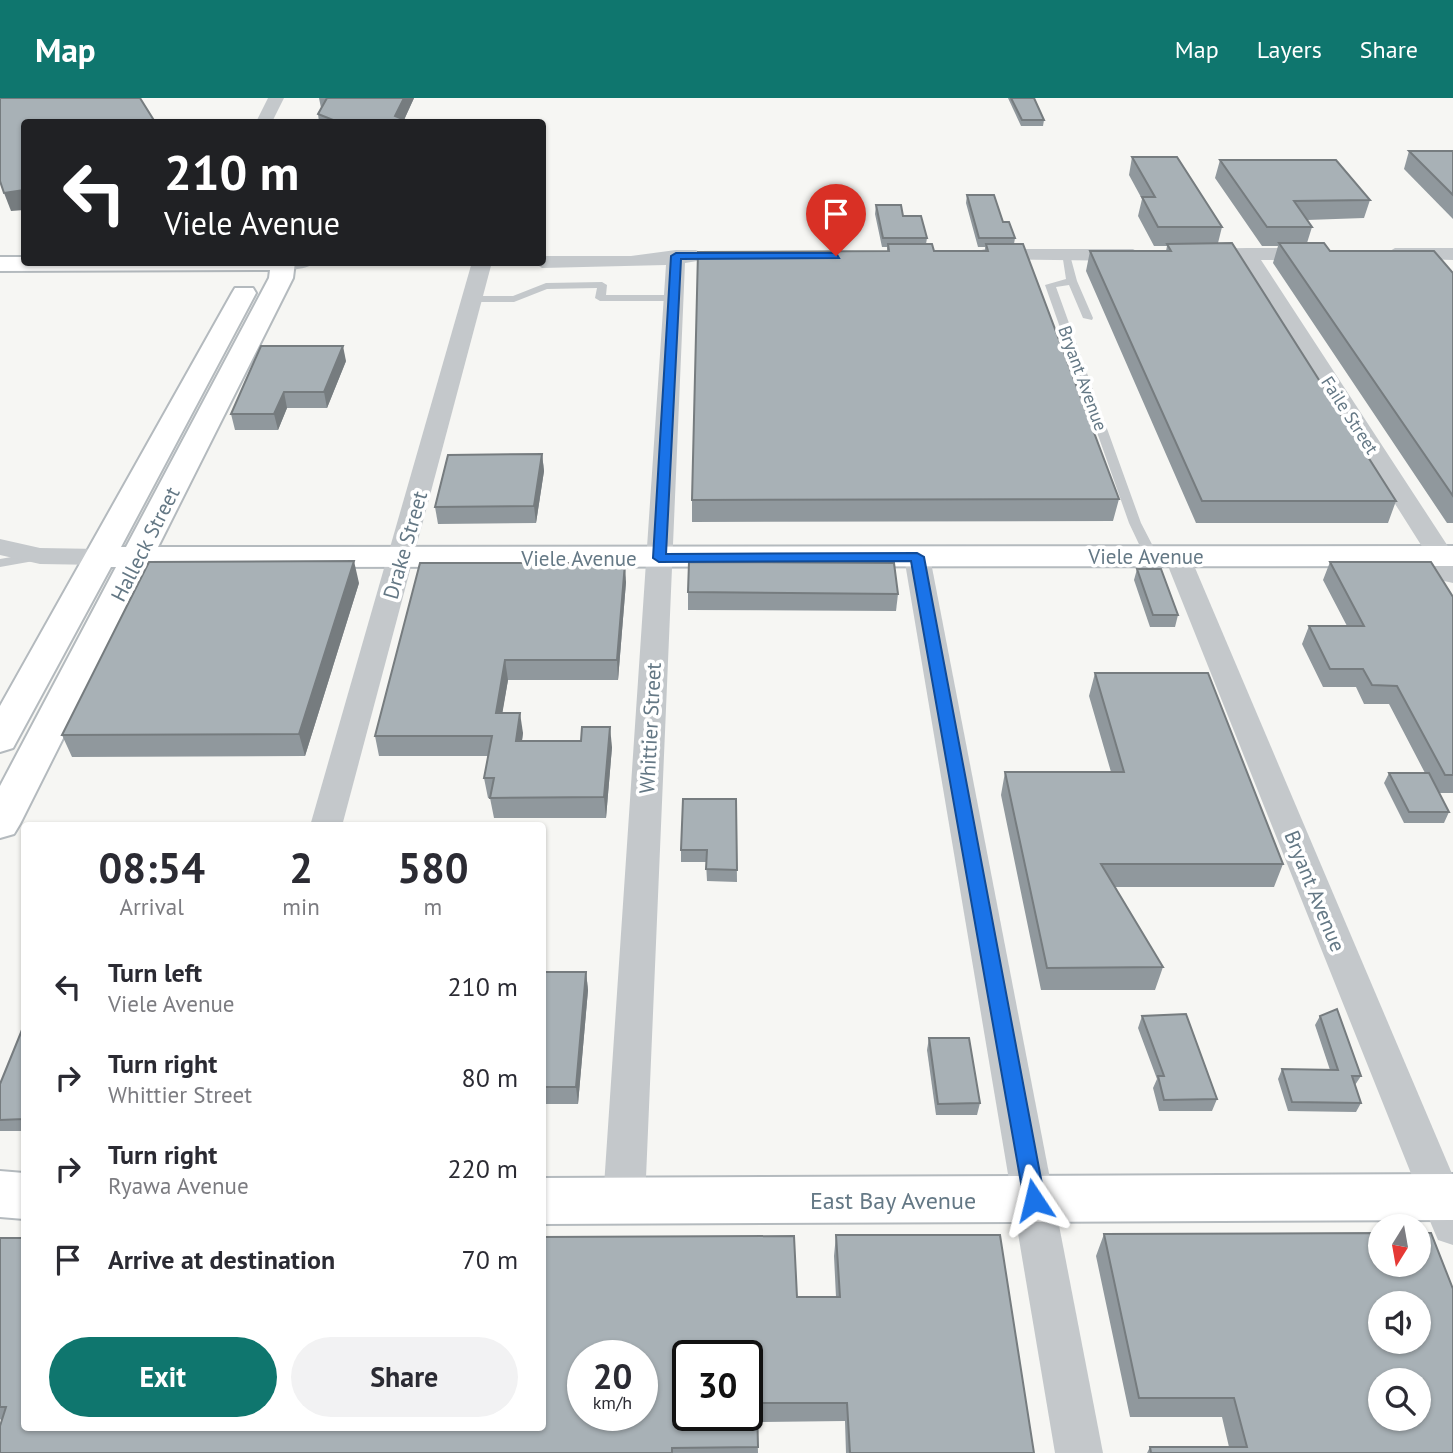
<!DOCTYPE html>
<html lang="en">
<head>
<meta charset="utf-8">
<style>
	:root { --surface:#fff; --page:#f2f2f3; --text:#2b2b33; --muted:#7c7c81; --accent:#0f766e }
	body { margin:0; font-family:"PT Sans",sans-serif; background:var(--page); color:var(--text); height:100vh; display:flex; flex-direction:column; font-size:26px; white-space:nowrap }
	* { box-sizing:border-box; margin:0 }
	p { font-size:23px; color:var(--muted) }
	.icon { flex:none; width:38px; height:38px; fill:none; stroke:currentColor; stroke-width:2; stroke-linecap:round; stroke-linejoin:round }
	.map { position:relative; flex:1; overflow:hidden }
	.sheet { position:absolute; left:21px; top:724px; width:525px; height:609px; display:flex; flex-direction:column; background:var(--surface); border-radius:7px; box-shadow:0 2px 5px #0004 }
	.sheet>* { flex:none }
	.top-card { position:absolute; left:21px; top:21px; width:525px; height:147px; border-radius:7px; box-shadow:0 2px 5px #0004; background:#202124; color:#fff; overflow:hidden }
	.needle { width:46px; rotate:191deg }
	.controls { position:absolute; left:1368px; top:1116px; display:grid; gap:14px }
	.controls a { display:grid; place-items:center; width:63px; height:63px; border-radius:50%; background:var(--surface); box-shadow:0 2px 5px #0004; font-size:35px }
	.speed { position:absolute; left:567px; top:1242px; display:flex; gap:14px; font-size:35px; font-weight:700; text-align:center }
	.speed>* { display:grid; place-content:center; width:91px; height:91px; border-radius:50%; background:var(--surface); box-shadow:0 2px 5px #0004; line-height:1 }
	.speed small { font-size:18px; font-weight:400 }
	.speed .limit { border:4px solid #111; border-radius:10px; background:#fff; color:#111 }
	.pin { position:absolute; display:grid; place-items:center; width:60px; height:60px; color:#fff; margin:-72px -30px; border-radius:50% 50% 50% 0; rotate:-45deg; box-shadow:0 0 7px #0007 }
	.pin .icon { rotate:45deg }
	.me { position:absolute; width:77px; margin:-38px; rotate:350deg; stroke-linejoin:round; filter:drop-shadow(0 0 5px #0008) }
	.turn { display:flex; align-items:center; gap:24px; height:147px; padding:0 28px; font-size:32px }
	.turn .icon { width:91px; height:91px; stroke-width:2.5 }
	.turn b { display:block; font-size:49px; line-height:60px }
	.eta { display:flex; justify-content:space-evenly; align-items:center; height:119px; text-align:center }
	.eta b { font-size:42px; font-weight:800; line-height:49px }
	.cta { display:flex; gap:14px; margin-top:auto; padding:14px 28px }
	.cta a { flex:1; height:80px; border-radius:42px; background:var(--accent); color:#fff; font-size:28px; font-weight:800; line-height:80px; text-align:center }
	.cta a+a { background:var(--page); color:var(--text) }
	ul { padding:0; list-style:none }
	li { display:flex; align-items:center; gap:21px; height:91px; padding:0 28px }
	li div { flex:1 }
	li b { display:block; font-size:26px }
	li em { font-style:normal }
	header { display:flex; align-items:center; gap:42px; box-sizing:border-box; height:98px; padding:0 35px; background:var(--accent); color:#fff }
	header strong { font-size:33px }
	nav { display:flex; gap:38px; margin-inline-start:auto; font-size:24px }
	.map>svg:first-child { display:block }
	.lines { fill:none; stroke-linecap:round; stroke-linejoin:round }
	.secondary-casing { stroke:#b4babe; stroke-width:4 }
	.lane { fill:#c4c8cb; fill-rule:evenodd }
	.street { fill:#c4c8cb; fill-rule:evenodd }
	.secondary { fill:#fff; fill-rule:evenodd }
	.wall { fill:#90989d }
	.shaded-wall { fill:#767c7f }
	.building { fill:#a8b1b6; stroke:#767c7f; stroke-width:2; fill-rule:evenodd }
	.route { fill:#1a73e8; stroke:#114b97; stroke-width:2 }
	.labels { text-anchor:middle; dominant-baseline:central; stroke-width:7; stroke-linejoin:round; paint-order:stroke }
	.far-street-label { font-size:18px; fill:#647885; stroke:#fff }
	.street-label { font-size:21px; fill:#647885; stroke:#fff }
	.near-street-label { font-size:24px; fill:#647885; stroke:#fff }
</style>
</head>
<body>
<header>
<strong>Map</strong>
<nav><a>Map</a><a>Layers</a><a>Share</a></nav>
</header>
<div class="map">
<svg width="1453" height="1355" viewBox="0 0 1453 1355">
	<rect width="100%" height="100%" fill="#f6f6f3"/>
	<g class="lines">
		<g class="secondary-casing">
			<g id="secondary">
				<polygon points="0,159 24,159 24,164 295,164 293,180 158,449 1453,448 1453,468 149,469 20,726 14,736 0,740 0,688 116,469 111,469 13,650 0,654 0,608 232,195 235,190 253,190 256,195 121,449 126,449 269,180 270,172 0,173"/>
				<polygon points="0,1073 24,1075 24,1121 0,1119"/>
				<polygon points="1453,1076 1453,1122 542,1126 542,1080"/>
			</g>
		</g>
		<g class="lane">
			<polygon points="1062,155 1070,157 1077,183 1093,220 1092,222 1083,220 1069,187 1056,189 1141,425 1158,458 1156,461 1146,461 1129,425 1045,187 1066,181"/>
			<polygon points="602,184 607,187 606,197 673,197 678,200 673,203 600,203 595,200 597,190 547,191 514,204 472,204 467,201 472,198 513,198 546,185"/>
			<polygon points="40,454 47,458 45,461 0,469 0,461"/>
		</g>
		<g class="street">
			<polygon points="268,0 284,0 272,24 256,24"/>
			<polygon points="1247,150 1319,150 1329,156 1319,162 1261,162 1453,456 1453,485 1444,483 1440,477 1241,162 1195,163 1185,157 1195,151"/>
			<polygon points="1395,150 1453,150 1453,162 1388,160 1385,156"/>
			<polygon points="985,151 1133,151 1143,157 1133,163 978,161 975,157 978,153"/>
			<polygon points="676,152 696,152 706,158 703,162 685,165 645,1103 639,1116 624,1122 609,1116 603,1103 666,167 542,170 533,164 542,164 542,158 631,158"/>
			<path d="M315,164C306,173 282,174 273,165Z"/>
			<polygon points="472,164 492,164 342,728 310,728"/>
			<polygon points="0,441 40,450 100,451 109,453 113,459 109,465 100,467 40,466 0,457"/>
			<polygon points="1177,450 1186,452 1190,458 1453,1078 1453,1147 1438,1142 1432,1128 1164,458 1168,452"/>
			<polygon points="917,451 926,453 930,459 1103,1355 1055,1355 904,459 908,453"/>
		</g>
		<use href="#secondary" class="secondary"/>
	</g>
	<g class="wall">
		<polygon points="319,0 414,0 404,22 410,24 319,24 318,16 321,10"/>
		<polygon points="1008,0 1034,0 1044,22 1043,28 1021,28"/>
		<polygon points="1409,53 1453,53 1453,121 1404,71"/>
		<polygon points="1132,59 1222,129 1218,145 1396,403 1388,425 1196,425 1086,173 1090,153 1166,153 1167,148 1154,148 1138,118 1142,101 1129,77"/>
		<polygon points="1220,62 1370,102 1364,120 1307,122 1312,129 1307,145 1330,153 1453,175 1453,425 1447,425 1273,165 1278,148 1262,148 1215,80"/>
		<polygon points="967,97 1003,124 1015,140 1014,146 1119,401 1113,423 692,424 692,402 887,153 887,149 882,149 875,116 876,107 903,118 927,140 926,146 934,153 985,153 985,149 978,149 966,105"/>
		<polygon points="346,263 327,310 287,310 278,332 235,332 231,316"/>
		<polygon points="542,356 544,373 536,425 438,426 435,409"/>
		<polygon points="1330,464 1453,499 1453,695 1439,695 1449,714 1444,725 1404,725 1384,685 1389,675 1425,675 1389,606 1364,606 1356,589 1323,589 1302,546 1309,528 1347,528 1323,482"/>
		<polygon points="1137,471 1178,517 1175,529 1150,529 1134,482"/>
		<polygon points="626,484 618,582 508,582 502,615 523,635 522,643 612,649 606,720 494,720 490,700 488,700 484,680 488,658 379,658 375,638"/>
		<polygon points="359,485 305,658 72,659 62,637"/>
		<polygon points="688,494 898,496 896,513 688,512"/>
		<polygon points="1095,575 1283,766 1274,789 1115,789 1163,869 1155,892 1041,892 1001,697 1005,674 1111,674 1089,598"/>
		<polygon points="736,701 737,784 707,783 706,764 681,764 681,752"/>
		<polygon points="542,874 586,874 588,892 578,1006 542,1006"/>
		<polygon points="1142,918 1217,1001 1212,1013 1159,1013 1153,990 1157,981 1138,930"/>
		<polygon points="1320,918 1361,978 1355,987 1361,1005 1356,1014 1288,1013 1278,981 1282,971 1330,972 1315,927"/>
		<polygon points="24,927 24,1033 0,1033 0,986"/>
		<polygon points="929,940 980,1005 977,1017 936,1017 927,952"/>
		<polygon points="1104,1136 1453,1355 1147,1355 1150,1349 1229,1349 1222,1319 1130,1319 1096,1158"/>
		<polygon points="836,1137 1034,1355 846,1355 845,1323 757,1324 758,1355 0,1355 2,1323 0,1321 0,1140 24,1330 542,1330 797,1199 836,1199 834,1158"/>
	</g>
	<g class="shaded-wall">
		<polygon points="404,0 414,0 403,24 395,18"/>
		<polygon points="24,92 24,112 11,113 4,95"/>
		<polygon points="343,248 346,263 327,310 324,294"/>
		<polygon points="284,294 287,310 278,332 274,316"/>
		<polygon points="542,356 544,373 536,425 534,408"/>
		<polygon points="354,463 359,485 305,658 299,636"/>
		<polygon points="625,465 626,484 618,582 617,562"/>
		<polygon points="505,562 508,582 499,635 496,615"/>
		<polygon points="520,615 523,635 519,663 516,643"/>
		<polygon points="610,629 612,649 606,720 604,699"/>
		<polygon points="586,874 588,892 578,1006 576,989"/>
	</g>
	<g class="building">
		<polygon points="0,0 140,0 155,24 24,24 24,92 4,95 0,83"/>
		<polygon points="327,0 404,0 395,18 410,24 338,24 318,16"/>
		<polygon points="1011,0 1034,0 1044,22 1022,22"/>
		<polygon points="1409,53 1453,53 1453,97"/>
		<polygon points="1132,59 1177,59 1222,129 1158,129 1142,99 1155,99"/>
		<polygon points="1220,62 1336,62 1370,102 1294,103 1312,129 1267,129"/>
		<polygon points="967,97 994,97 1003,124 1009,124 1015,140 979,140"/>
		<polygon points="876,107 901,107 903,118 921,118 927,140 883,140"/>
		<polygon points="1232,145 1396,403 1202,403 1090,153 1171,153 1167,146"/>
		<polygon points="1279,145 1324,145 1330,153 1434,153 1453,175 1453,398"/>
		<polygon points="888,146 932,146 934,153 988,153 986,146 1023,146 1119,401 692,402 698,154 889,153"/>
		<polygon points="261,248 343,248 324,294 284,294 274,316 231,316"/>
		<polygon points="542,356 534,408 435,409 448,357"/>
		<polygon points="354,463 299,636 62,637 149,464"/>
		<polygon points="689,464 894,465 898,496 688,494"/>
		<polygon points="1330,464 1431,464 1453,499 1453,677 1445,677 1397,588 1372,587 1363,571 1330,571 1309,528 1364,528"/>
		<polygon points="420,465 625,465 617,562 505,562 496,615 520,615 516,643 581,643 582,629 610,629 604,699 490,700 494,680 484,680 492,638 375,638"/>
		<polygon points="1137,471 1161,471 1178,517 1153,517"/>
		<polygon points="1095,575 1208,575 1283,766 1101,766 1163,869 1047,870 1005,674 1124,674"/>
		<polygon points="1389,675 1429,675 1449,714 1409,714"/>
		<polygon points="683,701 736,701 737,772 706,771 707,752 681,752"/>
		<polygon points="542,874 586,874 576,989 542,989"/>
		<polygon points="1337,911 1361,978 1352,978 1361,1005 1292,1004 1282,971 1338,972 1320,918"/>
		<polygon points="1186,916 1217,1001 1164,1002 1158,978 1164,978 1142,918"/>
		<polygon points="24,927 24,1021 0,1022 0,986"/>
		<polygon points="929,940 969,940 980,1005 938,1006"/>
		<path d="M1381,1135V1167H1419V1135H1431L1453,1191V1355H1151L1150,1349H1247L1234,1300H1139L1104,1136ZM1381,1206H1419V1244H1381ZM1381,1283H1419V1321H1381Z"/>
		<path d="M836,1137H1000L1034,1355H850L847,1305H757L758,1349L672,1350V1355H0V1328L6,1309H0V1140H24V1330H542V1139L794,1138L797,1199H840ZM583,1258H642V1318H583ZM688,1258H747V1318H688Z"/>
	</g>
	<polygon class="route" points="836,155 839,160 681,161 666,456 917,455 924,459 1045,1102 1042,1109 1034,1112 1027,1109 1024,1102 911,463 659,464 653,460 671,158 676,155"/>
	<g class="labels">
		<g class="far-street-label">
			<text transform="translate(1083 280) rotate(70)">Bryant Avenue</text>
			<text transform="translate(1350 317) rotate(57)">Faile Street</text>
		</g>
		<g class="street-label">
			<text transform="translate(145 446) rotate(-63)">Halleck Street</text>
			<text transform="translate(405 447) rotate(-74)">Drake Street</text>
			<text x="1146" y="458">Viele Avenue</text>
			<text x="579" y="460">Viele Avenue</text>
			<text transform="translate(650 630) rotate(-87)">Whittier Street</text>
			<text transform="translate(1315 793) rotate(68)">Bryant Avenue</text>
		</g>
		<g class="near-street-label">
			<text x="893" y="1102">East Bay Avenue</text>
		</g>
	</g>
</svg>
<div class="controls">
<a><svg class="needle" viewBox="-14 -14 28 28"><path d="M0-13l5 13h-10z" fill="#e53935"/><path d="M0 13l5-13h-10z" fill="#7c7c81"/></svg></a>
<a><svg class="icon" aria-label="sound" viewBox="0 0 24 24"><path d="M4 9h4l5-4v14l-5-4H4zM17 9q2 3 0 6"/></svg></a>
<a><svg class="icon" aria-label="search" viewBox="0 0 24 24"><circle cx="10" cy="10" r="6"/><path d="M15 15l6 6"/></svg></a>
</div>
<div class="speed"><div>20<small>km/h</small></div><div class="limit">30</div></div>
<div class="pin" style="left:836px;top:158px;background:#d93025"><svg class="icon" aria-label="arrive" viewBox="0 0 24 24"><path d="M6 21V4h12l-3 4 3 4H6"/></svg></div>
<svg class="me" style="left:1034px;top:1102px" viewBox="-20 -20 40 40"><path d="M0-17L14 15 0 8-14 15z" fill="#1a73e8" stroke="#fff" stroke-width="4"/></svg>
<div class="top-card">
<div class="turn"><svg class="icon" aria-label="left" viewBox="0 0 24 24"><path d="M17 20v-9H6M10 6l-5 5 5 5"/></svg><div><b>210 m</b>Viele Avenue</div></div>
</div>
<section class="sheet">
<div class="eta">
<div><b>08:54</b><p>Arrival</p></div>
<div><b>2</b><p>min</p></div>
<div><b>580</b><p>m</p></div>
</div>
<ul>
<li><svg class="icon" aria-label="left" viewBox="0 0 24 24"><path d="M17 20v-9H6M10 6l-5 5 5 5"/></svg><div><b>Turn left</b><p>Viele Avenue</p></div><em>210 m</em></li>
<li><svg class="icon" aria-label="right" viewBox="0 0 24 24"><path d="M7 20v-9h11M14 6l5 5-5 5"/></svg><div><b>Turn right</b><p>Whittier Street</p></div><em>80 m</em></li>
<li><svg class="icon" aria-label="right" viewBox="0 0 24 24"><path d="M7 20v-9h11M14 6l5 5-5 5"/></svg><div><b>Turn right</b><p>Ryawa Avenue</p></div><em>220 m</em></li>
<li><svg class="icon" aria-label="arrive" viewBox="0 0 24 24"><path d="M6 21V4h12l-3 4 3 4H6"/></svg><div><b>Arrive at destination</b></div><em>70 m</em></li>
</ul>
<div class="cta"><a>Exit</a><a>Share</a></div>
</section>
</div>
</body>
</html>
